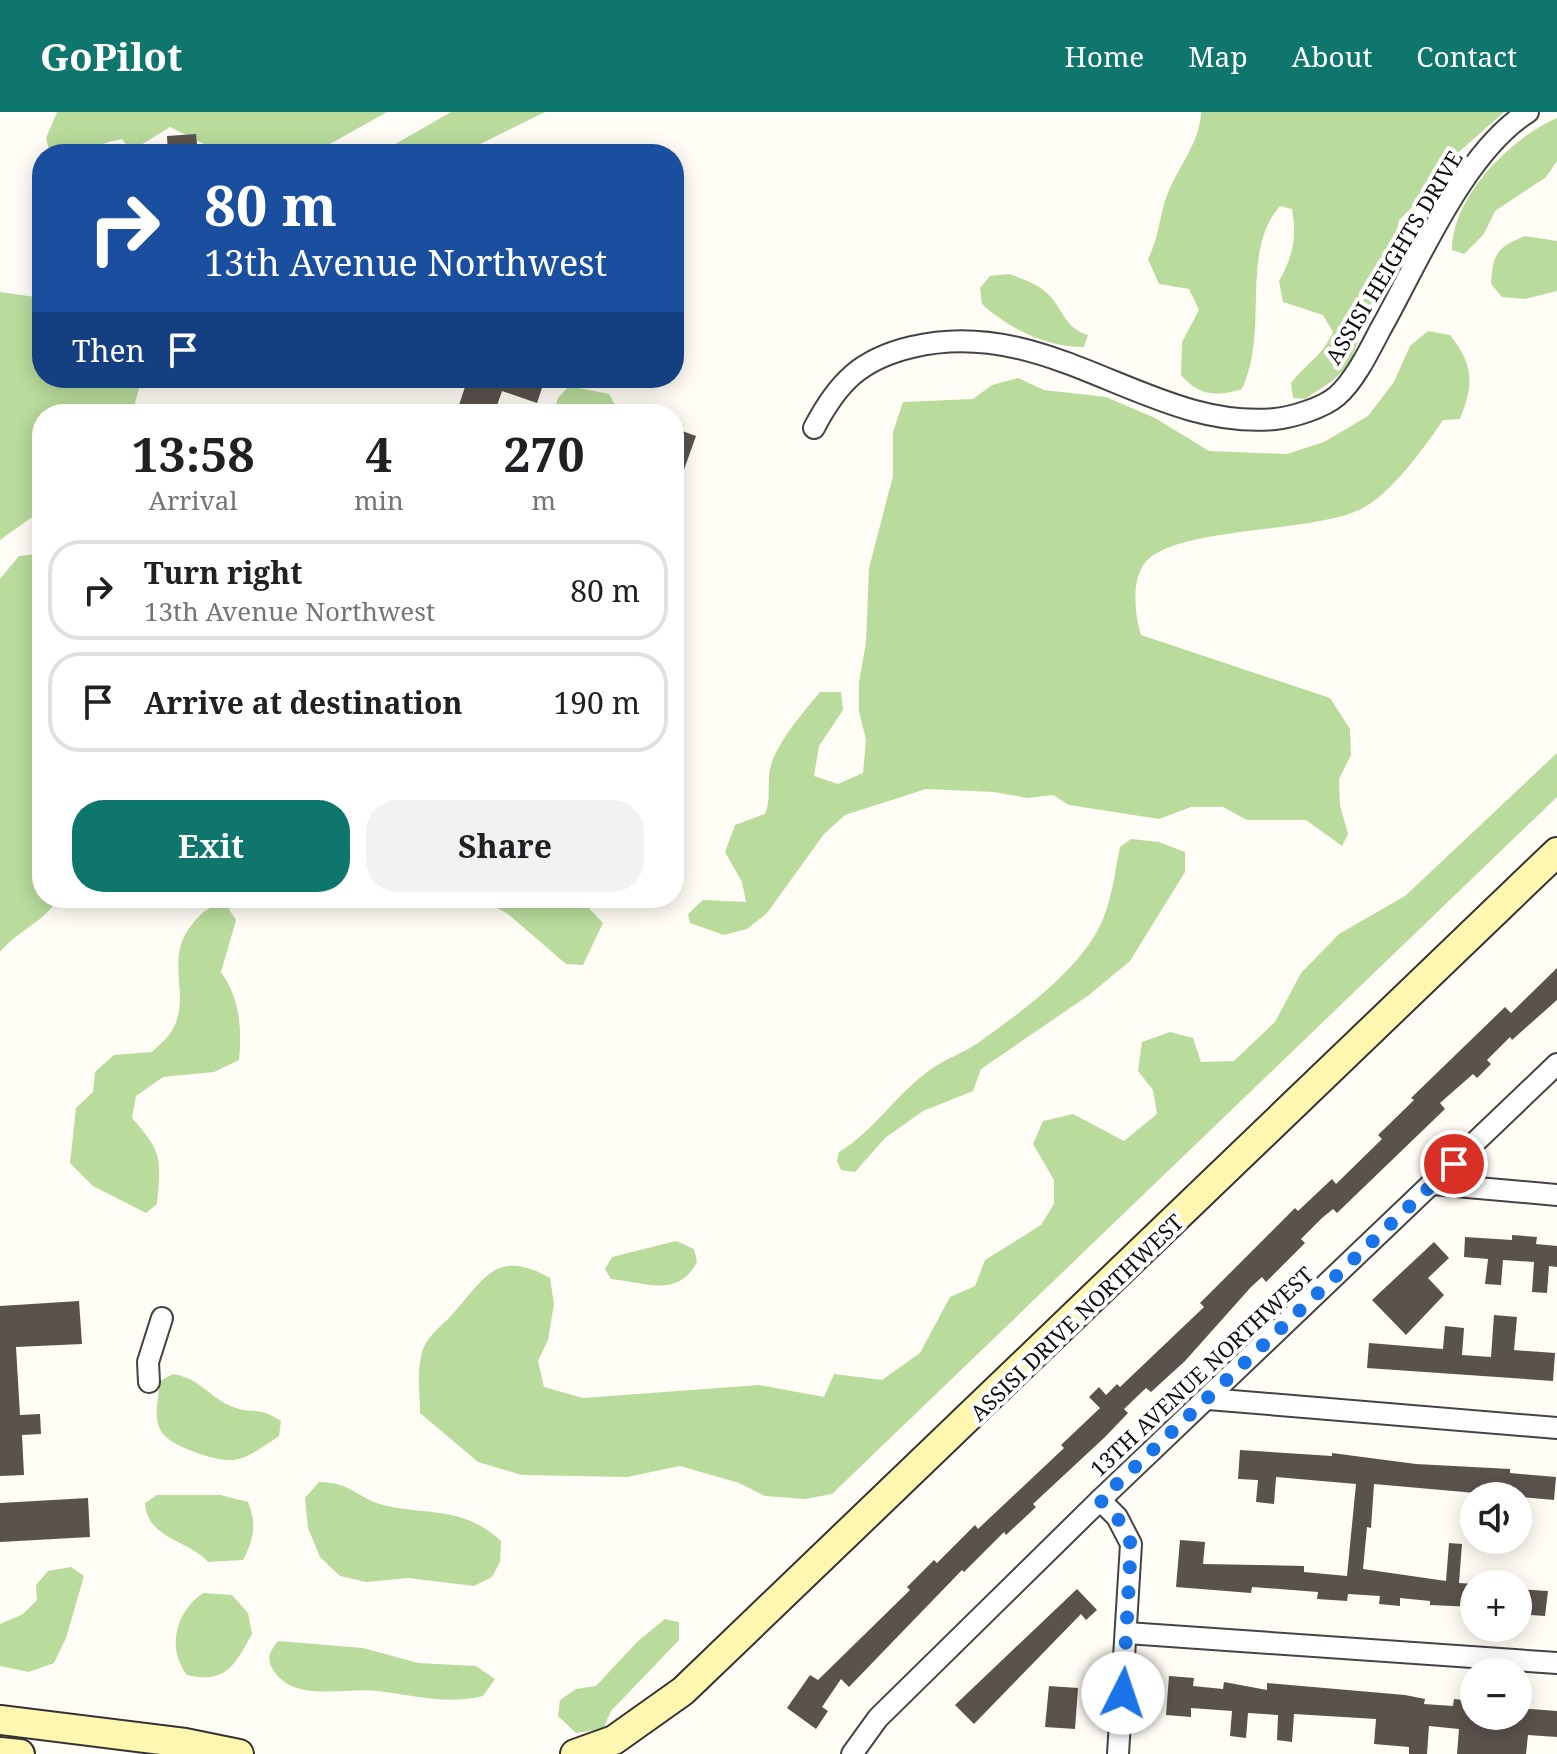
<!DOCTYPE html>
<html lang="en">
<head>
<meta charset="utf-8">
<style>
	:root { --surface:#fff; --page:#f2f2f2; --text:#202124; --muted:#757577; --line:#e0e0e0; --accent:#0f766e }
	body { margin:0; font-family:"Noto Serif",serif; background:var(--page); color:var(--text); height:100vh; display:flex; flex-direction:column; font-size:30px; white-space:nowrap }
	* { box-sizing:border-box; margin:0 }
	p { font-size:26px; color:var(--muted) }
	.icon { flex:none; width:44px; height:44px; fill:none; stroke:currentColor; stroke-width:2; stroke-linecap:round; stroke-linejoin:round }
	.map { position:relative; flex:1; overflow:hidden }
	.details { position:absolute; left:32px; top:292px; width:652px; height:504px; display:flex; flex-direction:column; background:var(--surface); border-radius:32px; box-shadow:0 4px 20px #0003 }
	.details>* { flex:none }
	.guide { position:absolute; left:32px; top:32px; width:652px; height:244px; border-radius:32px; box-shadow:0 4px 20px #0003; background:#1a4fa0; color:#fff; overflow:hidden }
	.controls { position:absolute; left:1460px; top:1370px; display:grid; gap:16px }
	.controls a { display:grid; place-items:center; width:72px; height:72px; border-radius:50%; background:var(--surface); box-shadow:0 4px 20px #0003; font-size:40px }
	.pin { position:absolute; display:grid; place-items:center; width:68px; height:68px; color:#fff; margin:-34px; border:4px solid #fff; border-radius:50%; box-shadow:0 2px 8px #0007 }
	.me { position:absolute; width:88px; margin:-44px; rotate:4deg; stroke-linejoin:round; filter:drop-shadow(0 0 6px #0008) }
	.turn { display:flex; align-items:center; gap:28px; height:168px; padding:0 40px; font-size:36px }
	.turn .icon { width:104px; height:104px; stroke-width:2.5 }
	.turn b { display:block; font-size:56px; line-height:68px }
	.then { display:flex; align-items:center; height:76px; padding:0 40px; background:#0003; gap:16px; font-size:30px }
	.eta { display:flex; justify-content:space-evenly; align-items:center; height:136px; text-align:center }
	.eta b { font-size:48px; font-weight:700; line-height:56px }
	.action { display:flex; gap:16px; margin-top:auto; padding:16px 40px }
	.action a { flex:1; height:92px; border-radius:32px; background:var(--accent); color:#fff; font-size:32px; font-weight:700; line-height:92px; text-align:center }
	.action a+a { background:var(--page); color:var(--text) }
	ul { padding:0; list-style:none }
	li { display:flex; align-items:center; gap:24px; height:100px; margin:0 16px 12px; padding:0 24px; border:4px solid var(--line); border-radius:32px }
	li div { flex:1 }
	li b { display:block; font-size:30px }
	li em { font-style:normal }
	header { display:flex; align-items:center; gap:48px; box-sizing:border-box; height:112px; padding:0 40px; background:var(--accent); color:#fff }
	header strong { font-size:38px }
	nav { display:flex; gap:44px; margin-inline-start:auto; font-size:28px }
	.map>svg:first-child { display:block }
	.forest { fill:#b9dc9c }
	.building { fill:#5a524d }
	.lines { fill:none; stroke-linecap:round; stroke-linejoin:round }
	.minor-casing { stroke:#444; stroke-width:24 }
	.secondary-casing { stroke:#333; stroke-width:32 }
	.minor { stroke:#fff; stroke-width:20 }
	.secondary { stroke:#fff6b0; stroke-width:28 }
	.route { stroke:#1a73e8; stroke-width:14; stroke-dasharray:0 25.2 }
	.labels { text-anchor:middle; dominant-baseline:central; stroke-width:8; stroke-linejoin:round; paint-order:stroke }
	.street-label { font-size:22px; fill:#111; stroke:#fff }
</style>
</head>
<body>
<header>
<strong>GoPilot</strong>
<nav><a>Home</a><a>Map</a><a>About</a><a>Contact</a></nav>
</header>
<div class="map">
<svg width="1557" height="1642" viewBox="0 0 1557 1642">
	<rect width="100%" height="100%" fill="#fffdf5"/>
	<g class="forest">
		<path d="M57,0H387L312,42H208L204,32L170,15L131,39L122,27C92,33 83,42 50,42L46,26Z"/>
		<polygon points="451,0 545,0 460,42 378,42"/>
		<path d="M1201,0H1504L1460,39L1439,69L1399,108L1393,137L1349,253L1332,269L1305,287L1293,286L1291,271C1306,252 1323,243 1333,220L1323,203L1283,190L1279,169C1293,144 1297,126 1292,97L1280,94C1239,141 1270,217 1242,277C1216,285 1199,284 1181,263L1182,230L1199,198L1189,177L1159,172L1148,147C1160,123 1159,103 1168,81C1179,53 1200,31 1201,0Z"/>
		<path d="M1557,6V49L1546,65L1495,99L1484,122L1464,142L1452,138C1452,84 1511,26 1557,6Z"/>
		<path d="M1525,124L1557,129V179L1525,187L1502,185L1491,172C1493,140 1497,136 1525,124Z"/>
		<path d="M1009,162C1023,167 1038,172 1049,183C1064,199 1065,216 1088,223L1084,235C1046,235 1009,217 982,192L980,176L990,164Z"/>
		<polygon points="0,180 42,186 42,266 142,266 132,302 42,302 42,398 0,428"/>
		<path d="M1428,219L1450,223C1474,253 1474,272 1460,307L1443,308C1425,335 1390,383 1361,397C1311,422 1172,414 1144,452C1131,470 1135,504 1141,523L1330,586L1350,617L1351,643L1339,667L1340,693L1348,722L1342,734L1306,708H1247L1223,695H1191L1159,707L1069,693L1053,683L1028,686L994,680L926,677L845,703L824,722L767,801L747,817L724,823L690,811L688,802L703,788L746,790L742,770L725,740L735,713L765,702C772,686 766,669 771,653C780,626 803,601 820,580H841L843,598L819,634L814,664L838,672L863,661L866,628L859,599V571L866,530L869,456L893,364V320L903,290L973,287L992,273L1018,266L1044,278L1106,285L1155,306L1209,339L1287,342L1324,330L1368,304L1394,270L1410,234Z"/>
		<polygon points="569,274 609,282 620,302 553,302 558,286"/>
		<path d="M36,442L42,443V786H58C46,809 17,819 0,840V467L19,444Z"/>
		<path d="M1557,641V685L832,1382L805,1387L765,1384L739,1371L680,1354L627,1365L522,1363L478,1350L420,1301C420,1283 417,1262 421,1245C424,1227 438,1217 450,1205C484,1168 495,1135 550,1166L554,1192L548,1228L538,1249L544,1275L583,1286L759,1273L824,1285L834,1262L882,1268L920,1241L950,1185L975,1174L985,1148L1041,1113L1054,1092V1068L1033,1032L1043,1009L1073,1002L1124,1029L1157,1002L1153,978L1138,959L1142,930L1170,920L1193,926L1201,950L1234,949L1275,910L1301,861L1339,822L1405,784Z"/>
		<path d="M1131,727L1159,730L1185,740V760L1130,849L1089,883L981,957L973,979L923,999L885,1026L855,1060L841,1058L837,1049L839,1040C874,1019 896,982 930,958C945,947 963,941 978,931C1018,902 1069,866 1095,823C1111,797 1114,764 1120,735Z"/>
		<polygon points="478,786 546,786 552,790 587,794 603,811 583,853 566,852 508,802"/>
		<path d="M225,791L236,808L221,860C240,887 242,916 239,948L214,960L163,965L136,984L132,1006C163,1041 161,1046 157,1092L146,1101L93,1074L70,1051L76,996L93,980L95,960L114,943L152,940C159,933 169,925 173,917C192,881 162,846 194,810C204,798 209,795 225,791Z"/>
		<path d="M676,1129L694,1137L697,1150C678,1187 644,1170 611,1167L605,1157L612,1145Z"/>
		<path d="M173,1262C202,1267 208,1285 233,1295C253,1303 258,1293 281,1309L279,1324C241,1350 234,1355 192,1339C150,1323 155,1310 160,1269Z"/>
		<path d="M319,1370C351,1370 355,1385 383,1393C427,1404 462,1393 501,1429L500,1450L492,1465L474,1474L408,1466L366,1470L340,1464L320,1445L308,1416L305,1386Z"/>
		<path d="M157,1383H220L248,1390C257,1412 254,1427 243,1448L208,1450C189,1428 147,1427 145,1391Z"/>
		<polygon points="71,1455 84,1464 66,1526 54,1551 29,1560 0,1554 0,1512 23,1502 37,1488 36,1473 48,1459"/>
		<path d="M203,1481L232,1483L248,1501L252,1522C234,1554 226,1572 187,1563C166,1535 176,1500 203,1481Z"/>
		<polygon points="665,1507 679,1510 679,1528 611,1599 603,1617 576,1621 558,1604 560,1588 576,1577 596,1574 637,1530"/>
		<path d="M278,1529L363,1536L418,1551L476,1554L495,1567L483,1584C446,1593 414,1583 377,1579C345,1575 292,1592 272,1556C266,1545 271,1538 278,1529Z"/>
	</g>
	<g class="building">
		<polygon points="196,22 198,42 168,42 167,24"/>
		<polygon points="468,266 534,266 544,270 537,291 502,279 494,302 456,302"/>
		<polygon points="674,316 696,324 676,380 674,379"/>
		<polygon points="1557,856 1557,888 1512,928 1510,925 1487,948 1491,952 1477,966 1473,962 1440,991 1445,997 1337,1101 1333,1097 1322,1106 1301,1127 1305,1131 1266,1170 1262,1165 1251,1175 1185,1249 1151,1280 1146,1276 1124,1297 1128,1301 1105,1325 1033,1392 1036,1395 1006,1423 1004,1420 964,1460 962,1458 849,1575 841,1567 822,1595 828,1599 816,1617 787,1596 810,1563 818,1568 910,1478 907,1475 934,1448 937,1451 975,1413 978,1417 1064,1336 1061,1333 1100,1296 1089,1285 1099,1275 1106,1283 1117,1272 1120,1275 1204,1195 1200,1191 1295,1096 1298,1099 1332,1067 1336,1072 1382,1027 1378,1023 1414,988 1411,986 1505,895 1511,901"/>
		<polygon points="1512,1123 1537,1125 1536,1132 1557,1134 1557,1155 1549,1154 1547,1181 1532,1180 1534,1150 1503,1148 1501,1173 1485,1172 1488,1147 1464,1145 1465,1125 1512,1128"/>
		<polygon points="1434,1130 1449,1146 1428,1166 1444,1183 1406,1223 1372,1188"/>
		<polygon points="79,1189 82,1232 16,1235 20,1303 40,1302 41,1322 22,1323 24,1363 0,1364 0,1194"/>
		<polygon points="1494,1203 1517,1205 1514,1238 1555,1241 1553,1269 1367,1256 1369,1231 1443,1237 1445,1214 1464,1216 1462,1243 1491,1245"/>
		<polygon points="1240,1338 1332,1344 1332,1341 1416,1352 1510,1357 1510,1361 1556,1365 1554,1388 1374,1372 1371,1416 1367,1415 1363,1457 1446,1469 1449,1431 1462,1432 1459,1471 1474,1472 1474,1495 1430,1493 1430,1489 1400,1486 1400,1494 1379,1492 1380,1484 1348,1482 1347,1489 1317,1487 1318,1480 1252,1475 1251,1481 1176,1475 1180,1428 1205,1430 1203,1452 1304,1454 1304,1460 1347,1464 1356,1372 1276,1365 1274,1392 1256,1390 1258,1368 1238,1367"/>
		<polygon points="88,1386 90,1425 0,1430 0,1391"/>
		<polygon points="1077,1477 1097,1498 1086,1508 1081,1502 974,1612 955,1593"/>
		<polygon points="1518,1477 1548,1479 1545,1504 1518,1502"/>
		<polygon points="1169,1564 1194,1566 1193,1574 1223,1577 1224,1570 1267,1578 1267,1571 1405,1583 1425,1587 1424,1592 1453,1594 1454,1587 1473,1589 1472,1604 1518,1604 1518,1596 1557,1599 1557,1625 1528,1623 1526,1642 1457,1642 1459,1617 1429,1614 1427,1642 1409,1642 1409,1635 1374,1632 1376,1607 1294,1602 1292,1630 1277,1628 1278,1603 1248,1601 1246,1626 1230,1624 1232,1599 1191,1596 1191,1605 1166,1603"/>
		<polygon points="1049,1574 1078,1576 1075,1617 1045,1615"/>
	</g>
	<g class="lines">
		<g class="minor-casing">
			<g id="minor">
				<path d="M814,316C838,270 861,247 912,235C1049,202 1150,319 1275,307C1293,305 1323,296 1337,284C1355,268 1369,239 1380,218C1418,151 1463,41 1528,0"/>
				<polyline points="1433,1072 1557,1083"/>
				<polyline points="149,1270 148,1250 162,1206"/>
				<polyline points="1208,1287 1557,1316"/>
				<polyline points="1100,1388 1117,1405 1131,1432 1118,1642"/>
				<polyline points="1127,1521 1557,1551"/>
				<polyline points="852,1642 878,1606 1100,1388 1557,952"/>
			</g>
		</g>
		<g class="secondary-casing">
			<g id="secondary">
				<polyline points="0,1608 185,1631 239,1642"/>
				<polyline points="0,1640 20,1642"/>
				<polyline points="575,1642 614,1628 683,1579 1557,740"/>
			</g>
		</g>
		<use href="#minor" class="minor"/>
		<use href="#secondary" class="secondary"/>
	</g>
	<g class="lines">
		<polyline class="route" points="1123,1581 1131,1432 1117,1405 1100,1388 1454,1052"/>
	</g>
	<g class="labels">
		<g class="street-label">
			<text transform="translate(1393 145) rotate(-59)">ASSISI HEIGHTS DRIVE</text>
			<text transform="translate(1076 1205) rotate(-44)">ASSISI DRIVE NORTHWEST</text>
			<text transform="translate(1201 1259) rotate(-43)">13TH AVENUE NORTHWEST</text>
		</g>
	</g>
</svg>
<div class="controls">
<a><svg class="icon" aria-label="sound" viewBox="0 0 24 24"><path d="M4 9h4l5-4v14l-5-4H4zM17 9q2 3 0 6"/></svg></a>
<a>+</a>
<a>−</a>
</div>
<div class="pin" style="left:1454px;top:1052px;background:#d93025"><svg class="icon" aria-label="arrive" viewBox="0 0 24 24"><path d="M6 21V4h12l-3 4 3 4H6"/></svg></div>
<svg class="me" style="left:1123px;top:1581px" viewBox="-20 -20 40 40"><circle r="19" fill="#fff"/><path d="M0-13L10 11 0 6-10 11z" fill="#1a73e8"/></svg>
<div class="guide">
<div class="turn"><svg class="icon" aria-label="right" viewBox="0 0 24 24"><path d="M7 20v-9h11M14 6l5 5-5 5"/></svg><div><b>80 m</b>13th Avenue Northwest</div></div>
<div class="then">Then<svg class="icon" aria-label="arrive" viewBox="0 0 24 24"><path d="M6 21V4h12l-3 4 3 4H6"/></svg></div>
</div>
<section class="details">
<div class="eta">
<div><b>13:58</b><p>Arrival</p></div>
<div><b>4</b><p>min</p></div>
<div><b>270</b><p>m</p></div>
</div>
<ul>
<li><svg class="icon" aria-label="right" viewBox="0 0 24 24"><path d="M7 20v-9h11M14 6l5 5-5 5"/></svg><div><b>Turn right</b><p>13th Avenue Northwest</p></div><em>80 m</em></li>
<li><svg class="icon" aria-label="arrive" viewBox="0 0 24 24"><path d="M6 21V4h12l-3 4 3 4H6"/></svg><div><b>Arrive at destination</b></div><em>190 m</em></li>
</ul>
<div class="action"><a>Exit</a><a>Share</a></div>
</section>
</div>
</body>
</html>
